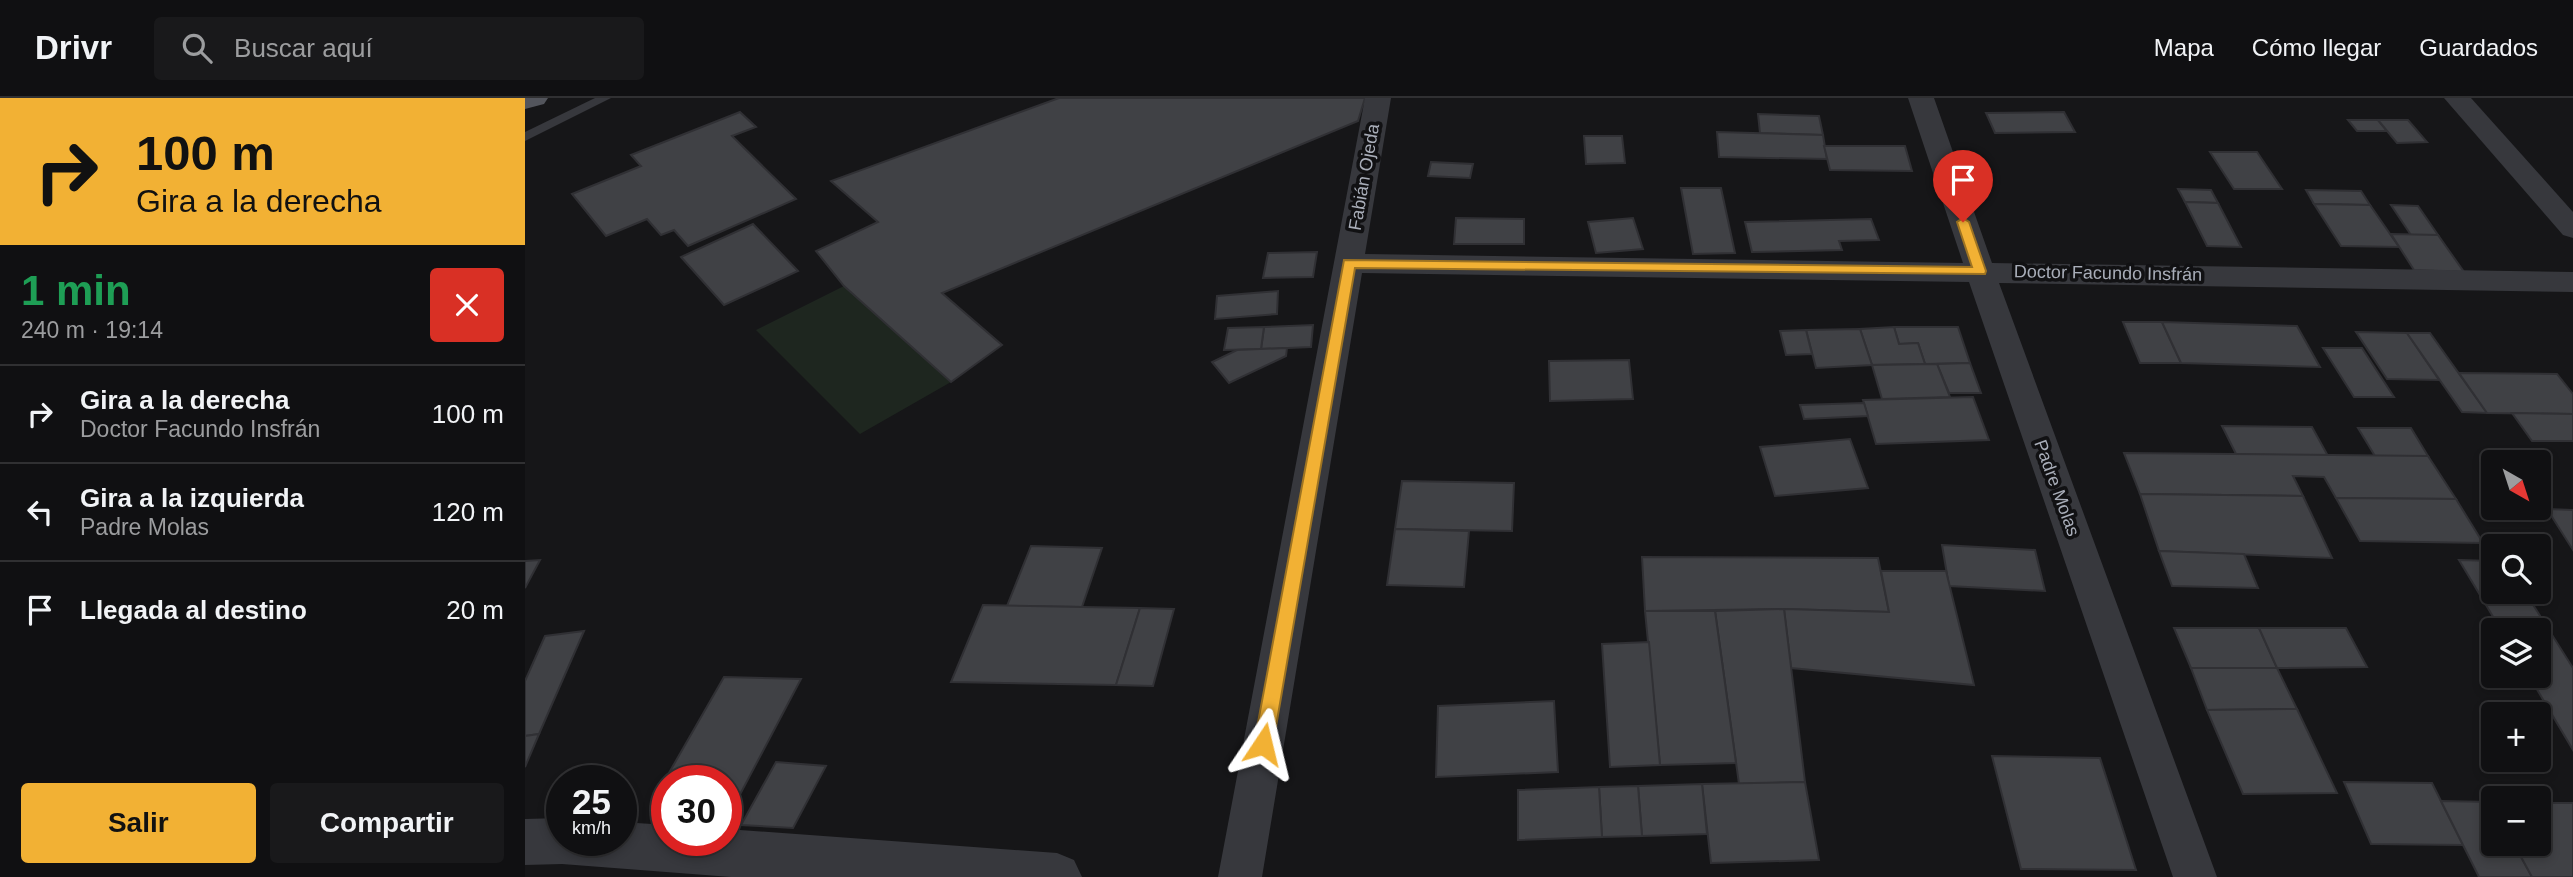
<!DOCTYPE html>
<html lang="es">
<head>
<meta charset="utf-8">
<style>
	:root { --surface:#101012; --page:#19191b; --text:#f1f3f6; --muted:#9c9d9f; --line:#303032; --accent:#f2b134 }
	body { margin:0; font-family:Arial,sans-serif; background:var(--page); color:var(--text); height:100vh; display:flex; flex-direction:column; font-size:26px; white-space:nowrap }
	* { box-sizing:border-box; margin:0 }
	p { font-size:23px; color:var(--muted) }
	.icon { flex:none; width:38px; height:38px; fill:none; stroke:currentColor; stroke-width:2; stroke-linecap:round; stroke-linejoin:round }
	.map { position:relative; flex:1; overflow:hidden }
	.sheet { display:flex; flex-direction:column; background:var(--surface); width:525px }
	.sheet>* { flex:none }
	.guide { background:#f2b134; color:#111; overflow:hidden }
	.needle { width:46px; rotate:141deg }
	.fabs { position:absolute; left:1956px; top:352px; display:grid; gap:14px }
	.fabs a { display:grid; place-items:center; width:70px; height:70px; border-radius:7px; background:var(--surface); box-shadow:0 4px 10px #0003,0 0 0 2px var(--line); font-size:35px }
	.speed { position:absolute; left:21px; top:667px; display:flex; gap:14px; font-size:35px; font-weight:700; text-align:center }
	.speed>* { display:grid; place-content:center; width:91px; height:91px; border-radius:50%; background:var(--surface); box-shadow:0 4px 10px #0003,0 0 0 2px var(--line); line-height:1 }
	.speed small { font-size:18px; font-weight:400 }
	.speed .limit { border:10px solid #d22; background:#fff; color:#111 }
	.pin { position:absolute; display:grid; place-items:center; width:60px; height:60px; color:#fff; margin:-72px -30px; border-radius:50% 50% 50% 0; rotate:-45deg; box-shadow:0 0 7px #0007 }
	.pin .icon { rotate:45deg }
	.me { position:absolute; width:77px; margin:-38px; rotate:10deg; stroke-linejoin:round; filter:drop-shadow(0 0 5px #0008) }
	.turn { display:flex; align-items:center; gap:24px; height:147px; padding:0 21px; font-size:32px }
	.turn .icon { width:91px; height:91px; stroke-width:2.5 }
	.turn b { display:block; font-size:49px; line-height:60px }
	.round { display:grid; place-items:center; flex:none; width:74px; height:74px; border-radius:7px; background:var(--page) }
	.headline { display:flex; align-items:center; justify-content:space-between; height:119px; padding:0 21px }
	h1 { font-size:42px; font-weight:700; line-height:52px; color:#1e9e55 }
	.action { display:flex; gap:14px; margin-top:auto; padding:14px 21px }
	.action a { flex:1; height:80px; border-radius:7px; background:var(--accent); color:#111; font-size:28px; font-weight:700; line-height:80px; text-align:center }
	.action a+a { background:var(--page); color:var(--text) }
	ul { padding:0; list-style:none }
	li { display:flex; align-items:center; gap:21px; height:98px; padding:0 21px; border-top:2px solid var(--line) }
	li div { flex:1 }
	li b { display:block; font-size:26px }
	li em { font-style:normal }
	header { display:flex; align-items:center; gap:42px; box-sizing:border-box; height:98px; padding:0 35px; background:var(--surface); border-bottom:2px solid var(--line) }
	header strong { font-size:33px }
	nav { display:flex; gap:38px; margin-inline-start:auto; font-size:24px }
	.search { width:490px; height:63px; background:var(--page); display:flex; align-items:center; gap:18px; box-sizing:border-box; padding:0 24px; border-radius:7px; color:var(--muted); font-size:26px }
	main { display:flex; flex:1; min-height:0 }
	.map>svg:first-child { display:block }
	.green { fill:#1e261f }
	.building { fill:#404145; stroke:#303034; stroke-width:2 }
	.lines { fill:none; stroke-linecap:round; stroke-linejoin:round }
	.service { fill:#37383d; fill-rule:evenodd }
	.minor { fill:#37383d; fill-rule:evenodd }
	.tertiary { fill:#37383d; fill-rule:evenodd }
	.primary { fill:#53555c; fill-rule:evenodd }
	.route { fill:#f2b134; stroke:#9d7322; stroke-width:2 }
	.labels { text-anchor:middle; dominant-baseline:central; stroke-width:7; stroke-linejoin:round; paint-order:stroke }
	.street-label { font-size:18px; fill:#a8adb8; stroke:#111113 }
</style>
</head>
<body>
<header>
<strong>Drivr</strong>
<div class="search"><svg class="icon" aria-label="search" viewBox="0 0 24 24"><circle cx="10" cy="10" r="6"/><path d="M15 15l6 6"/></svg>Buscar aquí</div>
<nav><a>Mapa</a><a>Cómo llegar</a><a>Guardados</a></nav>
</header>
<main>
<section class="sheet">
<div class="guide">
<div class="turn"><svg class="icon" aria-label="right" viewBox="0 0 24 24"><path d="M7 20v-9h11M14 6l5 5-5 5"/></svg><div><b>100 m</b>Gira a la derecha</div></div>
</div>
<div class="headline"><div><h1>1 min</h1><p>240 m · 19:14</p></div><a class="round" style="background:#d93025;color:#fff"><svg class="icon" aria-label="close" viewBox="0 0 24 24"><path d="M6 6l12 12M18 6L6 18"/></svg></a></div>
<ul>
<li><svg class="icon" aria-label="right" viewBox="0 0 24 24"><path d="M7 20v-9h11M14 6l5 5-5 5"/></svg><div><b>Gira a la derecha</b><p>Doctor Facundo Insfrán</p></div><em>100 m</em></li>
<li><svg class="icon" aria-label="left" viewBox="0 0 24 24"><path d="M17 20v-9H6M10 6l-5 5 5 5"/></svg><div><b>Gira a la izquierda</b><p>Padre Molas</p></div><em>120 m</em></li>
<li><svg class="icon" aria-label="arrive" viewBox="0 0 24 24"><path d="M6 21V4h12l-3 4 3 4H6"/></svg><div><b>Llegada al destino</b></div><em>20 m</em></li>
</ul>
<div class="action"><a>Salir</a><a>Compartir</a></div>
</section>
<div class="map">
<svg width="2048" height="779" viewBox="0 0 2048 779">
	<rect width="100%" height="100%" fill="#161618"/>
	<polygon class="green" points="319,188 426,284 335,336 231,232"/>
	<g class="building">
		<polygon points="534,0 840,0 833,23 417,195 477,247 426,284 319,188 291,153 353,124 306,83"/>
		<polygon points="215,14 231,29 207,38 271,101 163,148 149,132 136,137 122,121 81,138 47,96 116,68 106,57"/>
		<polygon points="1539,14 1550,34 1470,35 1461,15"/>
		<polygon points="1233,16 1294,18 1298,37 1235,35"/>
		<polygon points="1823,22 1853,22 1862,33 1832,33"/>
		<polygon points="1853,22 1883,22 1902,44 1872,45"/>
		<polygon points="1192,34 1298,37 1302,61 1194,59"/>
		<polygon points="1059,38 1097,38 1100,65 1061,66"/>
		<polygon points="1299,48 1380,48 1387,73 1305,72"/>
		<polygon points="1685,54 1732,54 1757,91 1709,91"/>
		<polygon points="906,64 948,66 945,80 903,78"/>
		<polygon points="1156,90 1196,90 1210,155 1168,156"/>
		<polygon points="1653,91 1686,92 1693,105 1660,104"/>
		<polygon points="1781,92 1836,93 1845,107 1789,106"/>
		<polygon points="1660,104 1693,105 1716,149 1682,148"/>
		<polygon points="1789,106 1845,107 1874,149 1816,148"/>
		<polygon points="1866,107 1893,108 1913,137 1886,137"/>
		<polygon points="931,120 999,121 999,146 929,146"/>
		<polygon points="1108,120 1118,151 1071,155 1063,124"/>
		<polygon points="1346,121 1354,142 1314,143 1317,152 1227,154 1220,124"/>
		<polygon points="228,126 273,173 199,207 156,159"/>
		<polygon points="1866,136 1913,137 1939,174 1889,172"/>
		<polygon points="792,154 788,179 738,180 743,155"/>
		<polygon points="753,193 752,216 690,221 692,198"/>
		<polygon points="1598,224 1637,224 1656,265 1615,265"/>
		<polygon points="1637,224 1772,228 1795,269 1656,265"/>
		<polygon points="788,227 786,249 736,251 739,229"/>
		<polygon points="739,229 736,251 699,252 703,230"/>
		<polygon points="1369,229 1433,229 1445,265 1400,266 1393,245 1374,246"/>
		<polygon points="1369,229 1374,246 1393,245 1400,266 1347,267 1335,231"/>
		<polygon points="1335,231 1347,267 1291,270 1281,232"/>
		<polygon points="1281,232 1287,256 1261,257 1255,233"/>
		<polygon points="1831,234 1882,235 1914,282 1862,281"/>
		<polygon points="1882,235 1905,235 1962,315 1937,314"/>
		<polygon points="762,250 761,258 704,285 687,264 712,252"/>
		<polygon points="1798,250 1837,250 1869,299 1829,299"/>
		<polygon points="1104,262 1108,301 1025,303 1024,263"/>
		<polygon points="1445,265 1456,295 1424,295 1412,266"/>
		<polygon points="1412,266 1425,299 1357,301 1347,267"/>
		<polygon points="1934,275 2032,276 2048,296 2048,316 1962,315"/>
		<polygon points="1448,299 1464,342 1351,346 1338,302"/>
		<polygon points="1339,305 1343,318 1279,321 1275,307"/>
		<polygon points="1987,315 2048,316 2048,343 2007,343"/>
		<polygon points="1697,328 1787,329 1803,358 1711,356"/>
		<polygon points="1833,330 1886,330 1903,358 1850,358"/>
		<polygon points="1325,341 1343,390 1250,398 1235,349"/>
		<polygon points="1599,355 1903,358 1931,401 1811,400 1799,379 1768,378 1778,398 1615,396"/>
		<polygon points="877,383 989,385 987,433 870,431"/>
		<polygon points="1615,396 1778,398 1807,460 1634,453"/>
		<polygon points="1811,400 1931,401 1958,445 1835,443"/>
		<polygon points="2022,411 2048,412 2048,452"/>
		<polygon points="870,431 944,433 939,489 862,487"/>
		<polygon points="1417,447 1510,452 1520,493 1424,488"/>
		<polygon points="506,448 577,450 557,509 482,508"/>
		<polygon points="1634,453 1719,456 1733,490 1647,488"/>
		<polygon points="1117,459 1353,460 1364,514 1259,511 1120,513"/>
		<polygon points="15,462 0,490 0,463"/>
		<polygon points="1934,462 1969,463 1969,494 2000,494 2048,570 2048,652 2004,578 2014,578 2014,532 1976,532"/>
		<polygon points="1356,473 1421,473 1449,587 1266,570 1259,511 1364,514"/>
		<polygon points="458,507 557,509 615,510 591,587 426,584"/>
		<polygon points="615,510 649,511 628,588 591,587"/>
		<polygon points="1259,511 1280,684 1214,686 1190,513"/>
		<polygon points="1120,513 1190,513 1211,665 1135,667"/>
		<polygon points="1649,530 1734,530 1752,570 1666,570"/>
		<polygon points="1734,530 1821,530 1842,569 1752,570"/>
		<polygon points="59,533 14,636 0,638 0,583 20,538"/>
		<polygon points="1124,544 1135,667 1085,669 1077,546"/>
		<polygon points="1666,570 1752,570 1772,611 1682,612"/>
		<polygon points="199,579 276,581 211,704 201,704 201,682 142,682 142,702 129,701"/>
		<polygon points="1029,603 1033,674 911,679 913,608"/>
		<polygon points="1772,611 1812,695 1718,696 1682,612"/>
		<polygon points="14,636 0,669 0,638"/>
		<polygon points="1467,658 1575,660 1611,772 1496,771"/>
		<polygon points="251,664 301,668 268,730 216,727"/>
		<polygon points="1280,684 1294,762 1186,765 1177,686"/>
		<polygon points="1819,684 1907,685 1938,747 1846,746"/>
		<polygon points="1177,686 1182,736 1117,738 1113,688"/>
		<polygon points="1113,688 1117,738 1077,739 1074,689"/>
		<polygon points="1074,689 1077,739 993,742 993,692"/>
		<polygon points="1916,703 1967,704 1969,746 1989,746 2007,779 1954,779"/>
		<polygon points="2014,705 2048,705 2048,779 2007,779 1989,746 2014,746"/>
	</g>
	<g class="lines">
		<polygon class="service" points="70,0 86,0 0,43 0,34"/>
		<g class="minor">
			<polygon points="840,0 866,0 840,156 1438,165 1383,0 1409,0 1467,165 2048,174 2048,194 1474,185 1692,779 1648,779 1444,184 837,175 737,779 693,779"/>
			<polygon points="1919,0 1946,0 2048,114 2048,140 2038,137"/>
		</g>
		<polygon class="tertiary" points="37,720 37,742 96,742 96,724 142,727 142,742 201,742 201,731 532,755 549,762 557,779 206,779 37,766 0,767 0,721"/>
		<polygon class="primary" points="0,0 23,0 19,6 0,11"/>
	</g>
	<polygon class="route" points="1438,120 1444,124 1461,173 1460,176 830,170 748,646 745,652 738,654 732,652 729,646 819,162 1447,169 1432,124"/>
	<g class="labels">
		<g class="street-label">
			<text transform="translate(839 79) rotate(-80)">Fabián Ojeda</text>
			<text transform="translate(1583 175) rotate(1)">Doctor Facundo Insfrán</text>
			<text transform="translate(1532 390) rotate(70)">Padre Molas</text>
		</g>
	</g>
</svg>
<div class="fabs">
<a><svg class="needle" viewBox="-14 -14 28 28"><path d="M0-13l5 13h-10z" fill="#e53935"/><path d="M0 13l5-13h-10z" fill="#9c9d9f"/></svg></a>
<a><svg class="icon" aria-label="search" viewBox="0 0 24 24"><circle cx="10" cy="10" r="6"/><path d="M15 15l6 6"/></svg></a>
<a><svg class="icon" aria-label="layers" viewBox="0 0 24 24"><path d="M12 4l9 5-9 5-9-5zM3 14l9 5 9-5"/></svg></a>
<a>+</a>
<a>−</a>
</div>
<div class="speed"><div>25<small>km/h</small></div><div class="limit">30</div></div>
<div class="pin" style="left:1438px;top:124px;background:#d93025"><svg class="icon" aria-label="arrive" viewBox="0 0 24 24"><path d="M6 21V4h12l-3 4 3 4H6"/></svg></div>
<svg class="me" style="left:738px;top:646px" viewBox="-20 -20 40 40"><path d="M0-17L14 15 0 8-14 15z" fill="#f2b134" stroke="#fff" stroke-width="4"/></svg>
</div>
</main>
</body>
</html>
